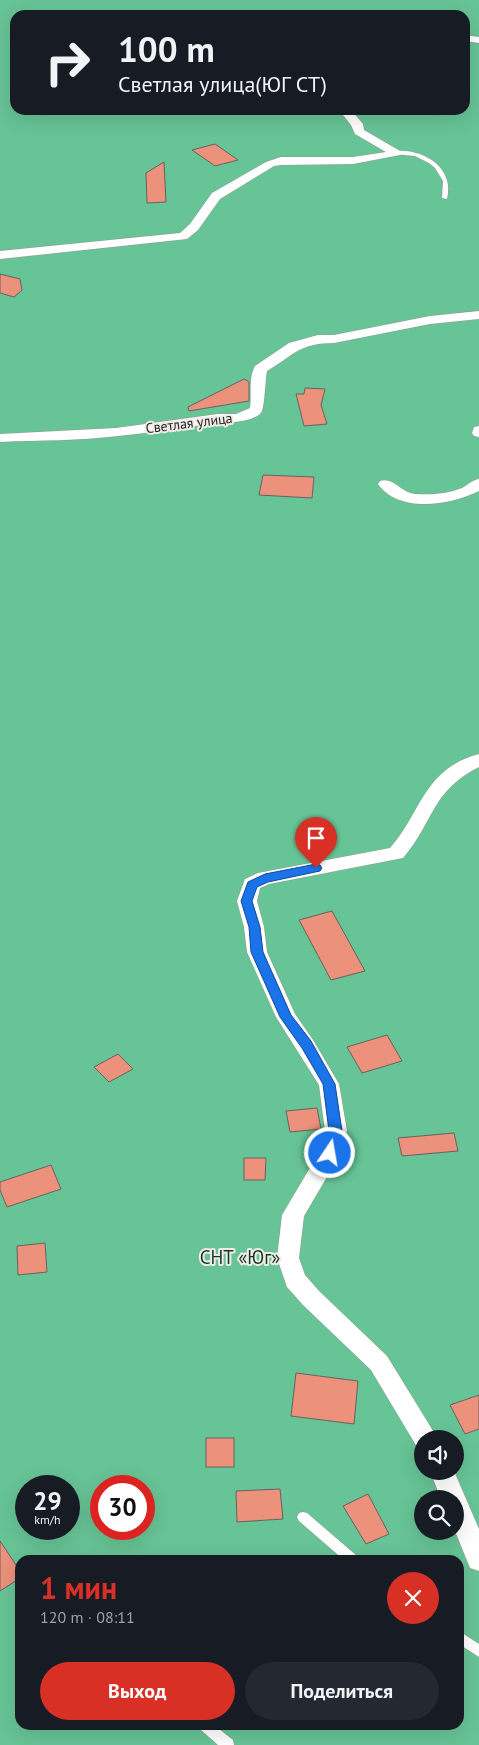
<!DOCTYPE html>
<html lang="ru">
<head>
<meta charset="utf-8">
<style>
	:root { --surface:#171b24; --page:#242831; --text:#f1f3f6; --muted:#9ea1a6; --accent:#d93025 }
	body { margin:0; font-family:"PT Sans",sans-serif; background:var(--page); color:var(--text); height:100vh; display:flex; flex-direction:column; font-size:19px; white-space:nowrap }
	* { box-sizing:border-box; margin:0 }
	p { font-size:16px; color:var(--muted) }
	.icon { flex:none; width:28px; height:28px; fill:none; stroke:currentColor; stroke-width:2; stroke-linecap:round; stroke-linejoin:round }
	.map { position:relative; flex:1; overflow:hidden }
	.side { position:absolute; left:15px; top:1555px; width:449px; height:175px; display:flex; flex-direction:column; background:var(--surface); border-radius:15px; box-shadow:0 5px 20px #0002 }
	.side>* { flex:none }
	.banner { position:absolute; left:10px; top:10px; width:460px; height:105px; border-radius:15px; box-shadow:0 5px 20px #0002; background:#171b24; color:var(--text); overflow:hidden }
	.controls { position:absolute; left:414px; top:1430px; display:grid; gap:10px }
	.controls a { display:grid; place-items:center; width:50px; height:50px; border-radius:50%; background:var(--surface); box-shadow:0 5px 20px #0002; font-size:25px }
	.speed { position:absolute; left:15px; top:1475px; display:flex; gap:10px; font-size:25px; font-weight:700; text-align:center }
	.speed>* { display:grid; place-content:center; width:65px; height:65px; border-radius:50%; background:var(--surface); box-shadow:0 5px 20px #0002; line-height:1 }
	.speed small { font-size:12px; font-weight:400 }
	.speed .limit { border:8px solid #d22; background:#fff; color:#111 }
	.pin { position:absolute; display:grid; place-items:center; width:42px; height:42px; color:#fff; margin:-51px -21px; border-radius:50% 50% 50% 0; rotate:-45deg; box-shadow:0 0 5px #0007 }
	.pin .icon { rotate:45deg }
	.me { position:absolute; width:55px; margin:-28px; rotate:12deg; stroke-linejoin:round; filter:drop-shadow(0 0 4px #0008) }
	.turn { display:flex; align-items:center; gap:18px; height:105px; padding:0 25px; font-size:22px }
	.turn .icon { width:65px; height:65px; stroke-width:2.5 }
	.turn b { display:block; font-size:35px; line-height:42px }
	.round { display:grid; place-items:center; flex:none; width:52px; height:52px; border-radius:26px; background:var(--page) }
	.overview { display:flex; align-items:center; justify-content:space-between; height:85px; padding:0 25px }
	h1 { font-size:30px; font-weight:700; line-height:38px; color:var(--accent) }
	.button { display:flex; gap:10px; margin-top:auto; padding:10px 25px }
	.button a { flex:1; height:58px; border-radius:30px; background:var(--accent); color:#fff; font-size:20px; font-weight:700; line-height:58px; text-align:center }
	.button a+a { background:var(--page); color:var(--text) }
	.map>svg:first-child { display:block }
	.green { fill:#67c496; fill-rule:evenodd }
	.building { fill:#eb917c; stroke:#686260 }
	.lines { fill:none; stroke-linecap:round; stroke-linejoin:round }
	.service-casing { stroke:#9c9793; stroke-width:1 }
	.minor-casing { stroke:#9c9793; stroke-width:1 }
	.service { fill:#fff; fill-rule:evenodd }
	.minor { fill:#fff; fill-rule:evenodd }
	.route { fill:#1a73e8; stroke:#114b97 }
	.labels { text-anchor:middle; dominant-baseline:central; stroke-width:4; stroke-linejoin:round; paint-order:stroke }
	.far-street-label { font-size:14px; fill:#262422; stroke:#f0ebe7 }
	.near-park-label { font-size:19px; fill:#113a27; stroke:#f0ebe7 }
</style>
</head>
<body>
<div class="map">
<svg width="479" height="1745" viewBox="0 0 479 1745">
	<rect width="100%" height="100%" fill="#e3ded9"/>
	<path class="green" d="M0,0H479V1745H0ZM15,15H465V110H15ZM422,1439H455V1471H422ZM26,1486H69V1529H26ZM101,1486H144V1529H101ZM422,1499H455V1531H422ZM20,1560H459V1725H20Z"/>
	<g class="building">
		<polygon points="215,144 238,160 215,166 192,150"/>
		<polygon points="164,162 166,202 147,203 146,173"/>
		<polygon points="0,274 20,279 22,290 14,297 0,293"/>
		<polygon points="244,379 249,382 249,401 189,411 188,407"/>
		<polygon points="305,388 325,389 321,405 327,424 304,426 296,394 304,394"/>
		<polygon points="263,475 314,477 312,498 259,495"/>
		<polygon points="332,911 365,971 331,980 299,920"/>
		<polygon points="387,1035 402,1061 362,1073 347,1047"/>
		<polygon points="118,1054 133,1069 109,1082 94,1067"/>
		<polygon points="317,1108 321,1129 290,1132 286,1111"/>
		<polygon points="454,1133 458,1151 402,1156 398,1138"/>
		<polygon points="244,1158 266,1158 265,1180 244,1180"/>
		<polygon points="51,1165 61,1189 7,1207 0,1190 0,1182"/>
		<polygon points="45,1243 47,1272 18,1275 17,1246"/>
		<polygon points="296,1373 358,1381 354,1424 291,1416"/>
		<polygon points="479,1395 479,1429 465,1434 450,1405"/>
		<rect x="206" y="1438" width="28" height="29"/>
		<polygon points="280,1489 283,1519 237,1522 236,1491"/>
		<polygon points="368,1494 389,1534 366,1544 343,1506"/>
		<polygon points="0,1541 20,1571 20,1578 0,1591"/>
	</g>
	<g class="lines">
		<g class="service-casing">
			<g id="service">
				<path d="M396,151C424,149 455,168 447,199L442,198L443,181L435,168L429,163L415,156L394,154L393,153Z"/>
				<polygon points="303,1512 307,1513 357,1556 359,1560 344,1560 299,1521 297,1517 299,1513"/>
				<polygon points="459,1631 479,1644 479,1657 459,1644"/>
				<polygon points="198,1725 214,1725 233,1740 234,1745 218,1745 200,1729"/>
			</g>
		</g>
		<g class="minor-casing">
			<g id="minor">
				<polygon points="465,35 479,37 479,43 465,41"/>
				<polygon points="339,110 351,110 363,124 364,130 400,151 402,153 400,155 353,164 281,165 274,166 220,199 198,230 187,239 0,259 0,251 180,233 190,224 212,193 266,162 281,157 353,157 386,152 355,134 351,125"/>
				<path d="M479,311V319L430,324L334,343C299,343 294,355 267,371C265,380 265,411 260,414C245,425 225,421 208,424C178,428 148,433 118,436C79,441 39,440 0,442V434L116,428L218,414H236L250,408C252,395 248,379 255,366L289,343L318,335H334L430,316Z"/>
				<polygon points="479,426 479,437 474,436 472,433 474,427"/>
				<path d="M479,479V491C451,505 399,514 378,484L380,481C394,477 401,493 415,494C430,495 448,494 462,488C468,485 472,480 479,479Z"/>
				<path d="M479,754V767C431,791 434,822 403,858L269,884L260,888L257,901L264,927L267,952L295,1014L313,1040L339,1084L347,1131L341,1153L304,1216L299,1258L305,1275L319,1291L387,1356L438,1439H422V1449L417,1447L371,1370L303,1305L287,1287L277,1258L282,1215L320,1151L325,1131L319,1085L276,1017L247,952L244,927L237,901L245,879L258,873L390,848C422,812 423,769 479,754Z"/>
				<polygon points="430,1471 454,1471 479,1529 479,1571 470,1568 455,1531 455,1499 441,1499"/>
			</g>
		</g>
		<use href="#service" class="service"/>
		<use href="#minor" class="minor"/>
	</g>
	<polygon class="route" points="316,864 320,865 322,868 320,871 268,882 257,887 252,901 260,927 263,952 291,1015 311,1041 335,1084 342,1131 335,1157 330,1159 326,1157 324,1153 329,1131 323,1084 302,1048 280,1017 251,952 249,927 241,901 248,882 265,874"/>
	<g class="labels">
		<g class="far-street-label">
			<text transform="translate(189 423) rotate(-7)">Светлая улица</text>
		</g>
		<g class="near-park-label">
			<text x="240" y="1257">СНТ «Юг»</text>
		</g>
	</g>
</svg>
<div class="controls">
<a><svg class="icon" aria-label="sound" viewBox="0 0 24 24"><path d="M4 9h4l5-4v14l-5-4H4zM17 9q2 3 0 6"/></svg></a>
<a><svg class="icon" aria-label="search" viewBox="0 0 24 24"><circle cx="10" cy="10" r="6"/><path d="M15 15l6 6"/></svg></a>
</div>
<div class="speed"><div>29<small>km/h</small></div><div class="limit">30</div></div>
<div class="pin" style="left:316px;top:868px;background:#d93025"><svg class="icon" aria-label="arrive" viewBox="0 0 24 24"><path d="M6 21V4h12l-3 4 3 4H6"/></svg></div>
<svg class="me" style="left:330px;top:1153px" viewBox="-20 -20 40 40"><circle r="17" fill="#1a73e8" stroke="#fff" stroke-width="3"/><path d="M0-11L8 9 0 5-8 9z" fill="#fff"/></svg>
<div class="banner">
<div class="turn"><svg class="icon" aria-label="right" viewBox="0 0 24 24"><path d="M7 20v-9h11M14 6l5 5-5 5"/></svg><div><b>100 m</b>Светлая улица(ЮГ СТ)</div></div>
</div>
<section class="side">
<div class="overview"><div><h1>1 мин</h1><p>120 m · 08:11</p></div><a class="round" style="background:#d93025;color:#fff"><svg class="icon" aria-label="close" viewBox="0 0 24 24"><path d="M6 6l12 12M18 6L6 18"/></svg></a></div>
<div class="button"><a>Выход</a><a>Поделиться</a></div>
</section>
</div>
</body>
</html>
